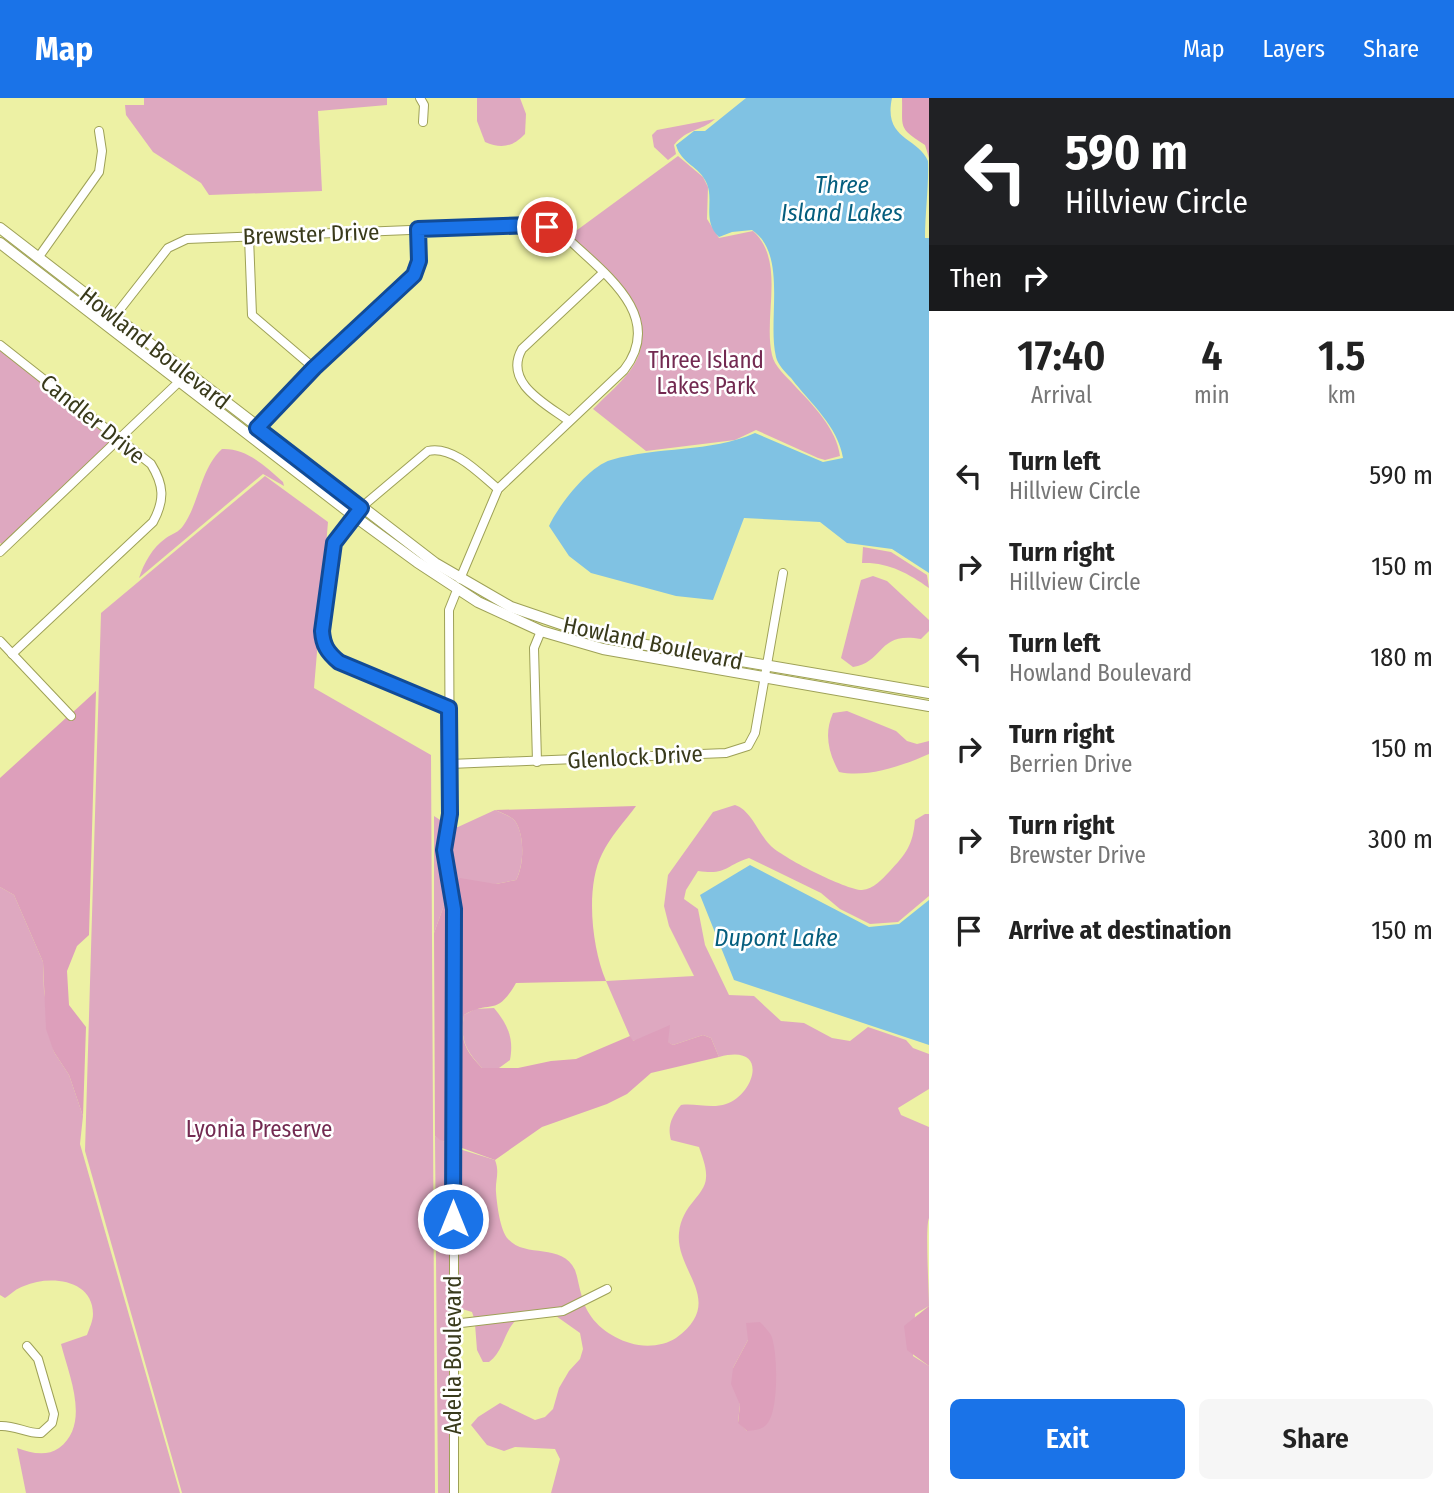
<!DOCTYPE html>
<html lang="en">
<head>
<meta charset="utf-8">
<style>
	:root { --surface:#fff; --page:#f6f6f6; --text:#222; --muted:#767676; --accent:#1a73e8 }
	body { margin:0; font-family:"Fira Sans Condensed",sans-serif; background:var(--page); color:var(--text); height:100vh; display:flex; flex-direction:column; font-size:26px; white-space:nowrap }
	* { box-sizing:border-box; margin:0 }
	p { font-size:23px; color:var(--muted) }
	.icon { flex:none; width:38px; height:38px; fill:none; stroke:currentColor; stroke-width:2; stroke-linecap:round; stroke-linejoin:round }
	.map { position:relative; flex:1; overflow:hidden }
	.details { display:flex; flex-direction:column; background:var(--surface); width:525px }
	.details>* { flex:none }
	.guide { background:#202124; color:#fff; overflow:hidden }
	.pin { position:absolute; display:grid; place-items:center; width:60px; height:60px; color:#fff; margin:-30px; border:4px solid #fff; border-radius:50%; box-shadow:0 2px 7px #0007 }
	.me { position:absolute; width:77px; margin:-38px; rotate:0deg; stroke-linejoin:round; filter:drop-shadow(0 0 5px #0008) }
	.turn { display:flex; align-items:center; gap:24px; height:147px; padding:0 21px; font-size:32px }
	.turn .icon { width:91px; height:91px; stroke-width:2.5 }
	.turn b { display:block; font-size:49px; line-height:60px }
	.then { display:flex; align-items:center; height:66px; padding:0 21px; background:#0003; gap:14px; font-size:26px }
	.eta { display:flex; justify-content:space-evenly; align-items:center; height:119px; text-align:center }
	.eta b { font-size:42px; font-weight:600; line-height:49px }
	.primary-button { display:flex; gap:14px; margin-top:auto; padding:14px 21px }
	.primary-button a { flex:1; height:80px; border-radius:10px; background:var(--accent); color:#fff; font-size:28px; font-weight:600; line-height:80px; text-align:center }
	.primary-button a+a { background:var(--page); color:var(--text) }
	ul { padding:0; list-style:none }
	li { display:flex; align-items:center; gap:21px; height:91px; padding:0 21px }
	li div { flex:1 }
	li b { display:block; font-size:26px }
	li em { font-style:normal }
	header { display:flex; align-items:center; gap:42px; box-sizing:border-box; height:98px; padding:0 35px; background:var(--accent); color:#fff }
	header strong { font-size:33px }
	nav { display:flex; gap:38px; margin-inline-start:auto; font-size:24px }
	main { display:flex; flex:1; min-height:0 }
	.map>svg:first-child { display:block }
	.green { fill:#dea8c0; fill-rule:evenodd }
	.forest { fill:#dd9fbb }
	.water { fill:#80c2e3 }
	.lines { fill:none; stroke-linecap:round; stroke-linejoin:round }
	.minor-casing { stroke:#9ea157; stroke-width:10 }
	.major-casing { stroke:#9ea157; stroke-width:12 }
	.minor { stroke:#fff; stroke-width:8 }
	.major { stroke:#fff; stroke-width:10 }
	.route-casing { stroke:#114b97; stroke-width:18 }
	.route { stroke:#1a73e8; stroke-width:12 }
	.labels { text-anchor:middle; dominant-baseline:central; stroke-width:5; stroke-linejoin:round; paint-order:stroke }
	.street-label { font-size:23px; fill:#393a1b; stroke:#fff }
	.park-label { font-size:23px; fill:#732a51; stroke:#fff }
	.water-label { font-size:24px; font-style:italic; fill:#055e7e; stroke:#fff }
</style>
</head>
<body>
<header>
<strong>Map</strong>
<nav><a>Map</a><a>Layers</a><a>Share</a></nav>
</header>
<main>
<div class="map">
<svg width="929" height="1395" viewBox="0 0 929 1395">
	<rect width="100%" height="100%" fill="#edf1a4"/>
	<g class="green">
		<polygon points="144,0 387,0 387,7 318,13 322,93 209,97 201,85 153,54 126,17 125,7 144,7"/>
		<path d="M477,0H520L526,16L525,36C513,49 501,51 485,44L477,23Z"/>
		<path d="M715,21C700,34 688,30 674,47L676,56L668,62L654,49L652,37L657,32Z"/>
		<path d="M678,58L703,79L708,89L707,121L719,140L753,133C786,163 763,218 772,257C774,268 787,279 794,287C812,306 837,331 840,358L825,362L818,360L756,332L735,342L646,353L593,311C622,281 654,262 637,215L569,138Z"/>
		<polygon points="0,252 110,340 110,345 3,447 0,445"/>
		<path d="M222,351C247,350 265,368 283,384L284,388L263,376L139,480C144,465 152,450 166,440C172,436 179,434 183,428C200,404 200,371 222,351Z"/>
		<polygon points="265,378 328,424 314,590 431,657 435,1395 182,1395 85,1053 101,515"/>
		<path d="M863,449L891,454L927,477L929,490C908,475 888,464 862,465Z"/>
		<path d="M873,478L887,483L929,522V533L921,541C877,533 885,564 853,569L841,560L861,482Z"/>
		<path d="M847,613L896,633L907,643L917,646L929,643V656C902,668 867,680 839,674C828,654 824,635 833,615Z"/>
		<path d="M735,707C751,712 758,735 770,747C781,759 846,792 862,792C874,791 882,781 889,774C906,756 913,747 915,722L925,716H929V798L898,824L870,826L840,811L821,795L749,760C724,768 728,777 698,773L686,792L684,801L698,811L705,847L729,897L754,898L781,923L804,925L832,940L850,943L868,929L906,942L913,950L929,956V991L898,1010L901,1017L929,1029V1120C925,1129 929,1192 929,1208L915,1216L913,1258L929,1268V1395H551L560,1361L555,1351L515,1349L504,1353L487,1347L471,1327L478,1319L500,1305L535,1322L545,1319L553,1311L559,1290L569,1273L580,1261L583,1251L580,1235L556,1218L584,1205C591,1225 610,1239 630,1245C645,1250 664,1248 676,1240C727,1203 675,1174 679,1135C682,1106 705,1098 706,1080C707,1070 702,1058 699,1049L671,1042C667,1028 672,1018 681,1007C695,1005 712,1011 726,1006C754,997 771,945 719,959L711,940L703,937L673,947L667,944L668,938L632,943L606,883L694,878L669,828L664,808L668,777L713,714ZM748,1242L747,1333L738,1324L740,1307L733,1270Z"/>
		<path d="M495,712C501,715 511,718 515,723C525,737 524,767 516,782L496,786L452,785L434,835V718L451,729H458Z"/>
		<path d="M0,789L14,797L43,864L44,893L54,954L69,977L83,1018L80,1046L180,1395H26L17,1350C31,1355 46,1359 59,1350C91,1326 69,1278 61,1246L87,1237C89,1231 93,1223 93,1216C93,1181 49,1177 24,1188C17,1190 11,1196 5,1200L0,1197Z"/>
		<path d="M494,910C508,927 514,940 510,962L499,970H482C465,951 460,942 464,917L475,911Z"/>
		<path d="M435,1038L453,1049L495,1062C500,1075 495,1082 496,1094C497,1107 500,1132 508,1141C526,1161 562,1144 575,1172C578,1180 579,1190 582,1199L562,1210L474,1220L472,1214L459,1210L456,1204L455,1222L449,1223L451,1395H438Z"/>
		<path d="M516,1222C503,1235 504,1253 489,1264H483L477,1252L475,1226Z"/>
	</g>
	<g class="forest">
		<path d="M902,0H929V60L925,47C897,29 903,30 902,0Z"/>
		<polygon points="96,593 89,837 77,848 67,873 69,907 86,929 83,1018 69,977 54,954 46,931 43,864 14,797 0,789 0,680 67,619 71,622 75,618 72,615"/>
		<path d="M636,708C625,723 610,739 602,756C585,790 592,850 606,883L516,885C496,920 491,901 464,917C460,942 464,951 482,970H518L551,963L576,961L630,938L633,943L670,927L668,944L673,947L703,937L711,940L719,959L651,975L627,996L607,1006L542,1029L495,1062L440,1042L435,1038L434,835L452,785L460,780L496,786L516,782C524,768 525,737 515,723C511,718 502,715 495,712Z"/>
		<polygon points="929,1208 929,1268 907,1252 904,1228"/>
		<path d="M760,1224C764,1228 768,1233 771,1237C778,1252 779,1314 767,1326C762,1332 755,1332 747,1333L738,1325L740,1307L731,1286L733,1270L748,1242L746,1225Z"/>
	</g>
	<g class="water">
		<path d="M746,0H892C883,42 918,39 928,63C929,86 925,116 925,140H929V475L892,451L847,445L820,424L744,420L713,502L676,498L591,475L569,458L549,428C558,408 589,368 611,362C658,348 710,355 755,335L823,364L843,360C838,328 810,305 791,280C785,274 778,267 776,259C767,222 788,156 752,132L732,134L719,139C702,123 714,103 707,86C700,68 681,66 676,47L694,33H705Z"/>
		<polygon points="750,767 869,829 899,826 929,802 929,947 734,882 700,797"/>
	</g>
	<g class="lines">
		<g class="minor-casing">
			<g id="minor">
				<polyline points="420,0 424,7 423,24"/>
				<polyline points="249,139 252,217 314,270"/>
				<polyline points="38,160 99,74 102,53 99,33"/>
				<path d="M114,219L168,150L187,141L533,127L555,132L565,138C601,173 667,217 624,272L498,391L460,481"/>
				<path d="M0,247L151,366C164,387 165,402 153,424L12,556"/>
				<path d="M569,323C546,306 503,285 522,251L603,175"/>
				<polyline points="257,330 314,270 414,177 420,163 418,131"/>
				<polyline points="0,454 183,280"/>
				<polyline points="0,543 71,618"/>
				<path d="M449,610L339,563C327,554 323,547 322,533L334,445L364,407L428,353C453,347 480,376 498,391"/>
				<polyline points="537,664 534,550 541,533"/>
				<polyline points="450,666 726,655 748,648 755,635 783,475"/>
				<polyline points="453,1226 563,1213 607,1191"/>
				<path d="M0,1328C15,1327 28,1336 41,1335L52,1325L54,1316L38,1261L27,1248"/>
				<polyline points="454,1395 454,811 444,752 450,716 449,512 457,492"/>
			</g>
		</g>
		<g class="major-casing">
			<g id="major">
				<polyline points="0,130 435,465 511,509 599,539 929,595"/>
				<polyline points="0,145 354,418 417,464 478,504 541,533 603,551 929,608"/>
			</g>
		</g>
		<use href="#minor" class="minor"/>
		<use href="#major" class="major"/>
	</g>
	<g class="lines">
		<g class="route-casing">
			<path id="route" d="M453,1121L454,811L444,752L450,716L449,610L339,564C327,554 323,547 322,533L334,445L361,410L257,330L314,270L414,177L419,163L418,131L533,127L547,129"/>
		</g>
		<use href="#route" class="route"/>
	</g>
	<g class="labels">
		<g class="street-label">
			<text transform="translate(311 136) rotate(-2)">Brewster Drive</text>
			<text transform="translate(155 250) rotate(38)">Howland Boulevard</text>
			<text transform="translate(93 321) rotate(39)">Candler Drive</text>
			<text transform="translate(653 545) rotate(12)">Howland Boulevard</text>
			<text transform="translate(635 659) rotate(-3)">Glenlock Drive</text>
			<text transform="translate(453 1257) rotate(-90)">Adelia Boulevard</text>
		</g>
		<g class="park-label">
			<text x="706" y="262">Three Island<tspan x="706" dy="26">Lakes Park</tspan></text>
			<text x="259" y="1031">Lyonia Preserve</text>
		</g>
		<g class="water-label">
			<text x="842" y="87">Three<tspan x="842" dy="28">Island Lakes</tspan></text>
			<text x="776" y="840">Dupont Lake</text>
		</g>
	</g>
</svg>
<div class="pin" style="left:547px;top:129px;background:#d93025"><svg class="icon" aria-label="arrive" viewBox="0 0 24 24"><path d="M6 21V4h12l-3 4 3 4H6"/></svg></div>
<svg class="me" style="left:453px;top:1121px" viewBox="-20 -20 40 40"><circle r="17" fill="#1a73e8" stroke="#fff" stroke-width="3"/><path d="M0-11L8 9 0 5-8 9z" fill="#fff"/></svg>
</div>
<section class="details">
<div class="guide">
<div class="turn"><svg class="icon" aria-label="left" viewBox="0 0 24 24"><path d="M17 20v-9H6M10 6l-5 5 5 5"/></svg><div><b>590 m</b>Hillview Circle</div></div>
<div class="then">Then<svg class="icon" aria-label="right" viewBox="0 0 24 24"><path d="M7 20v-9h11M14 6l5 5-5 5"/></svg></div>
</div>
<div class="eta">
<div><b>17:40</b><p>Arrival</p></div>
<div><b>4</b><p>min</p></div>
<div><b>1.5</b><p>km</p></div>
</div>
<ul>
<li><svg class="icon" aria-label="left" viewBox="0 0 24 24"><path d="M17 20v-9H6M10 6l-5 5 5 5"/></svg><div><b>Turn left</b><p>Hillview Circle</p></div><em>590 m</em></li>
<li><svg class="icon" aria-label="right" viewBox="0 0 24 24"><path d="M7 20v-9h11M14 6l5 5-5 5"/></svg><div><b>Turn right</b><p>Hillview Circle</p></div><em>150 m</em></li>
<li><svg class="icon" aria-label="left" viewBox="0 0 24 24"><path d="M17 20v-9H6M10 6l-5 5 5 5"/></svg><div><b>Turn left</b><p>Howland Boulevard</p></div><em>180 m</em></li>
<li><svg class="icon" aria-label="right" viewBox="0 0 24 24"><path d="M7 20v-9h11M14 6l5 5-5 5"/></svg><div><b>Turn right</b><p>Berrien Drive</p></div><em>150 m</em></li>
<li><svg class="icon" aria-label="right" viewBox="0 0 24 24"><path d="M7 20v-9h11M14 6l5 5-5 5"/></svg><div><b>Turn right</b><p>Brewster Drive</p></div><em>300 m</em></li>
<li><svg class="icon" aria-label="arrive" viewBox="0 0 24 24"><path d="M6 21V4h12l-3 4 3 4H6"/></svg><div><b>Arrive at destination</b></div><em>150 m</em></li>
</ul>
<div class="primary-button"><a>Exit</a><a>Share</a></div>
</section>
</main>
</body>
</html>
